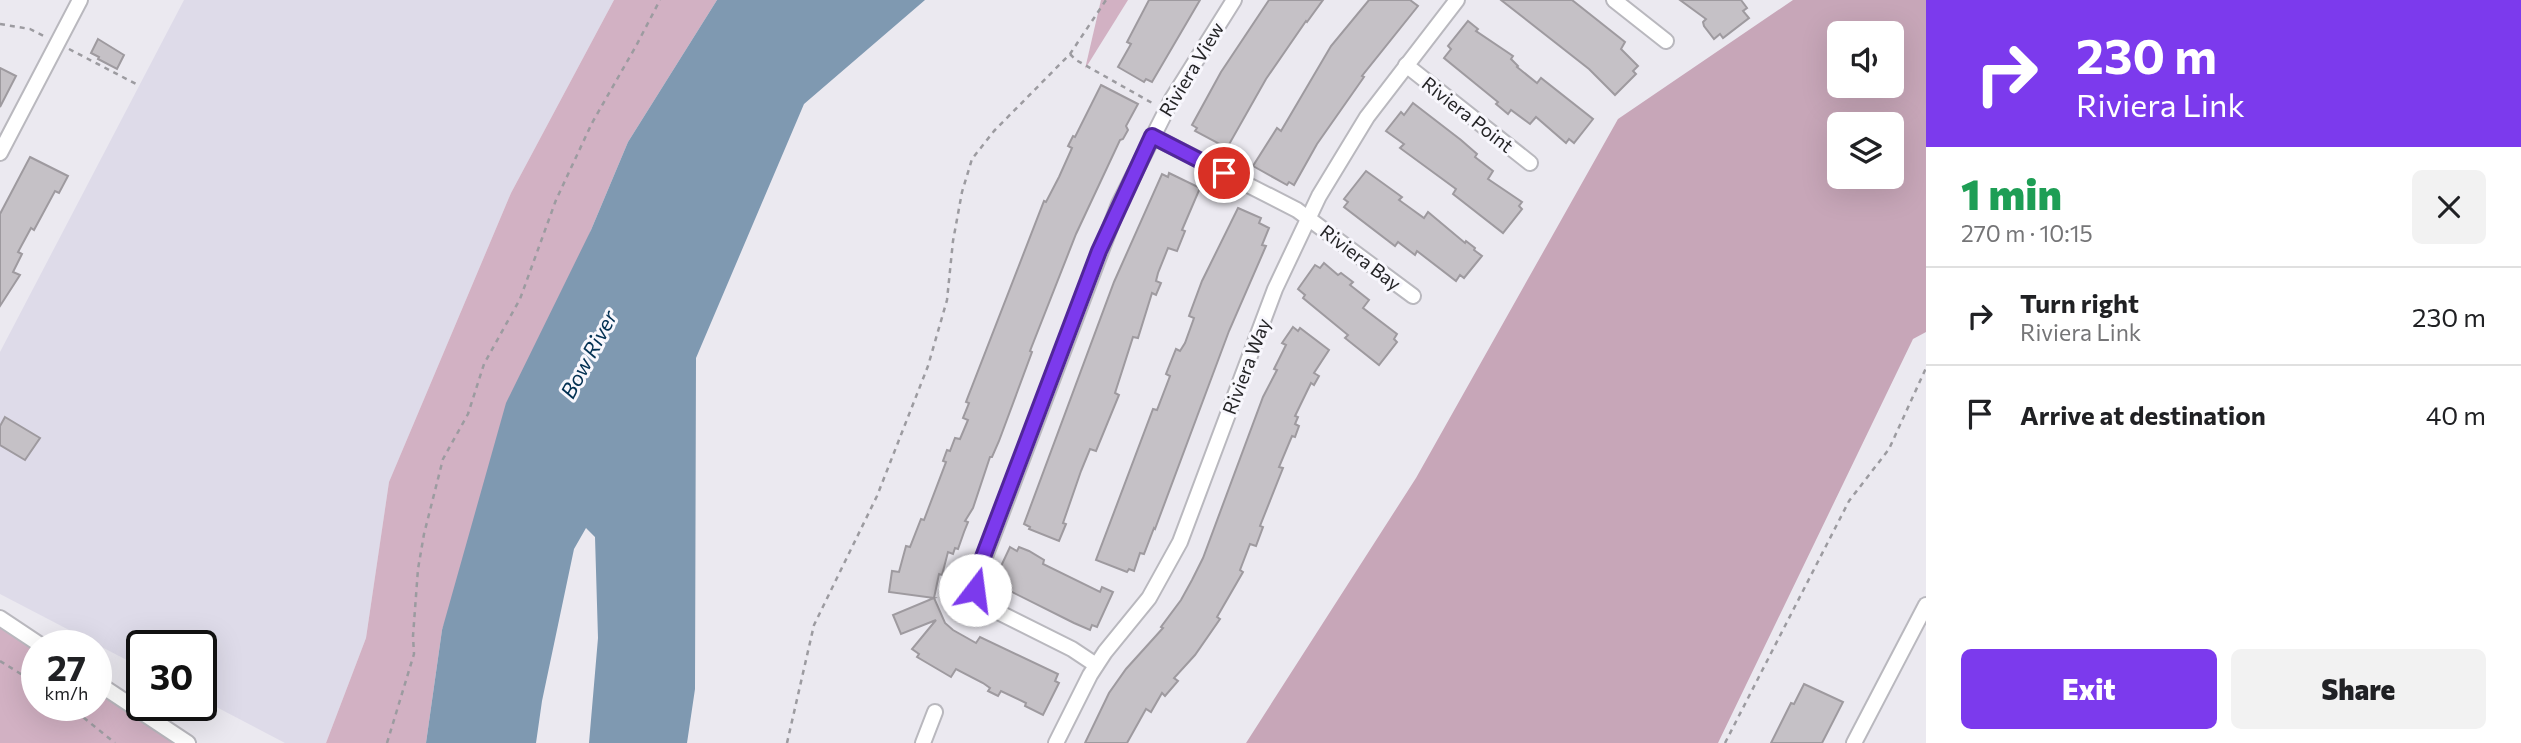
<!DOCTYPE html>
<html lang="en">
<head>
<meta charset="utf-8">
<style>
	:root { --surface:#fff; --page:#f2f2f2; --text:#202124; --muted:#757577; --line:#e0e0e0; --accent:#7c3aed }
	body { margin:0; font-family:Commissioner,sans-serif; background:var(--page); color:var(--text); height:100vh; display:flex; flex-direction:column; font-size:26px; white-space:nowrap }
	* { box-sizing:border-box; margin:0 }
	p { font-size:23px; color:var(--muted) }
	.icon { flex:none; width:38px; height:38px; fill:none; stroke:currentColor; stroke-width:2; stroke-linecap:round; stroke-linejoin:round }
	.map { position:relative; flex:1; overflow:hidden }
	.side { display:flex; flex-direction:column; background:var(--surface); width:595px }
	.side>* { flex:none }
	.guide { background:#7c3aed; color:#fff; overflow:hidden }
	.controls { position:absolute; left:1827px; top:21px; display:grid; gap:14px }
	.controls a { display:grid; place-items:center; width:77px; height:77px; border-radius:10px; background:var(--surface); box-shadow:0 7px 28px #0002; font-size:35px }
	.speed { position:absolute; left:21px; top:630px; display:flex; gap:14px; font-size:35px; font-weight:700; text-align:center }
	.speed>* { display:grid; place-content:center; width:91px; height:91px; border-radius:50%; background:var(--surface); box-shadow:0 7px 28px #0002; line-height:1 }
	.speed small { font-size:18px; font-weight:400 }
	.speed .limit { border:4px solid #111; border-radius:10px; background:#fff; color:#111 }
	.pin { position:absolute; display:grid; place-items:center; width:60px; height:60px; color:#fff; margin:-30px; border:4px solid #fff; border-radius:50%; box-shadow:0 2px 7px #0007 }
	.me { position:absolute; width:77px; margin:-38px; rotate:15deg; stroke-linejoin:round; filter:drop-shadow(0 0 5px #0008) }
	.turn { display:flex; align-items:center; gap:24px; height:147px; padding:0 35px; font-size:32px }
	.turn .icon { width:91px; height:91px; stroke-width:2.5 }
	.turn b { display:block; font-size:49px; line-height:60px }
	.round { display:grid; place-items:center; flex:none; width:74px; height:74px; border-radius:10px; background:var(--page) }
	.summary { display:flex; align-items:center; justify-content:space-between; height:119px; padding:0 35px }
	h1 { font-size:42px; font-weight:800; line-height:52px; color:#1e9e55 }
	.action { display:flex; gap:14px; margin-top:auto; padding:14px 35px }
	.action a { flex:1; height:80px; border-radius:10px; background:var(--accent); color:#fff; font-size:28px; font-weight:800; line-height:80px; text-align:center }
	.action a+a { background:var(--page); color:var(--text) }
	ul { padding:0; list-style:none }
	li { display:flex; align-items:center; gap:21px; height:98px; padding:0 35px; border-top:2px solid var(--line) }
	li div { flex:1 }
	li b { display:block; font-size:26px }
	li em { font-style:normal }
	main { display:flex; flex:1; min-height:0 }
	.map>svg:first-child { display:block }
	.built { fill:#dedbe9 }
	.green { fill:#d2b1c3 }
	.forest { fill:#c7a6b8; fill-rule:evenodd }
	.water { fill:#7f99b1 }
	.building { fill:#c5c1c6; stroke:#9e9a9f; stroke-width:2 }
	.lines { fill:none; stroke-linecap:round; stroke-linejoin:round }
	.street-casing { stroke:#b9b8be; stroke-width:18 }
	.path { stroke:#9c9ba0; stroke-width:2.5; stroke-dasharray:5 5; stroke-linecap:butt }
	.street { stroke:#fff; stroke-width:14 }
	.route-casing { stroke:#51269a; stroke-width:18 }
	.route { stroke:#7c3aed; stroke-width:12 }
	.labels { text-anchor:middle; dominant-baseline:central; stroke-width:6; stroke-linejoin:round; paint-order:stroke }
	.street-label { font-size:19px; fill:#252527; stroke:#f8f7fd }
	.water-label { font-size:21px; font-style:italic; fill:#023052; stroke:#f8f7fd }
</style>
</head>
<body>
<main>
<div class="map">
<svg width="1926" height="743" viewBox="0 0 1926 743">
	<rect width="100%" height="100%" fill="#ebe9f0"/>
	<polygon class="built" points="184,0 614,0 511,193 389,482 366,638 326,743 285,743 201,699 201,646 142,646 142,668 0,594 0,352"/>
	<g class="green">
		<polygon points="614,0 717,0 628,142 591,230 442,630 426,743 326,743 366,638 389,482 511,193"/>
		<polygon points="1101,0 1128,0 1085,69"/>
		<polygon points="0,618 37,646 37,705 96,705 96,682 188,743 0,743"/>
	</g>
	<path class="forest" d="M1793,0H1926V332L1913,339L1718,743H1246L1416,478L1618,119ZM1839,33H1892V86H1839ZM1839,124H1892V177H1839Z"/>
	<polygon class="water" points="717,0 925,0 804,104 696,358 695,689 687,743 589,743 598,638 595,537 586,528 574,549 542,701 536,743 426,743 442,630 506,403 591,230 628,142"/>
	<g class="building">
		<polygon points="1149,0 1200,0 1152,82 1146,79 1144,82 1118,67 1131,44 1127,42"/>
		<polygon points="1269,0 1323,0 1307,22 1306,21 1266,79 1227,148 1195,131 1197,128 1192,125 1221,72"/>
		<polygon points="1369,0 1410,0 1418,6 1362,76 1364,77 1317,144 1294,185 1289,182 1287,185 1253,166 1277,128 1281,131 1331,46"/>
		<polygon points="1501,0 1572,0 1625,42 1621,49 1638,66 1633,71 1636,74 1615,95 1589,69"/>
		<polygon points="1680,0 1741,0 1747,8 1743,11 1749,18 1723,38 1720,34 1714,39 1704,26 1703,22 1706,19"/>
		<polygon points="1468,21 1478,29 1476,31 1513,56 1511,59 1518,66 1517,67 1537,83 1541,78 1593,119 1574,143 1569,139 1566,143 1536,117 1530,124 1511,110 1508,114 1496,104 1498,102 1444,58 1451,49 1448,46"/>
		<polygon points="98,39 124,55 117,69 98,59 99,57 91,53"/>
		<polygon points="0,68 16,76 0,107"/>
		<polygon points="1101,85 1138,104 1126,126 1128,130 1123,139 1120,140 1076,234 1030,351 1032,352 999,441 992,457 990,457 973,508 965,521 968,522 964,532 958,549 955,548 953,554 948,552 942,575 939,574 934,598 945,623 953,630 976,643 980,637 1058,674 1055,681 1059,683 1043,715 1025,706 1026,703 1001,691 998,696 988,691 990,688 983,683 956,669 951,677 917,657 919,654 912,649 936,620 901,634 893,615 934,598 889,592 892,571 899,572 906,546 910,547 921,519 924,520 946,462 943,461 947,450 950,451 955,438 960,439 968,420 963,418 969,403 966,402 1044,201 1046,202 1059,177 1072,148 1068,146 1073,136 1075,137"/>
		<polygon points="1413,103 1461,140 1477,154 1475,157 1493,171 1488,179 1522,202 1519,206 1522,209 1503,233 1453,194 1456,189 1400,148 1404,144 1386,131 1401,112 1404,115"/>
		<polygon points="30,157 68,176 59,193 55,191 34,230 31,228 18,252 22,254 13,272 20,275 0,306 0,214"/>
		<polygon points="1366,171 1402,197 1399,200 1424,218 1428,212 1465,243 1466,241 1475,248 1474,250 1482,256 1464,278 1460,275 1456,281 1417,251 1415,255 1398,242 1395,246 1344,207 1348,202 1344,199"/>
		<polygon points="1169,173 1200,188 1182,230 1185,231 1177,251 1168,248 1158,273 1156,281 1161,283 1156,295 1152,293 1138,338 1133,337 1115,393 1119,395 1096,451 1090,449 1081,471 1063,523 1066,524 1059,541 1029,529 1030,527 1024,524 1114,282 1162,174 1168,177"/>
		<polygon points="1238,208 1261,218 1259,223 1269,228 1262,245 1266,246 1229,331 1155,529 1154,528 1144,554 1140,553 1134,571 1129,569 1127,572 1096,560 1153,409 1157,410 1170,376 1166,374 1176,349 1180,351 1185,343 1194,318 1189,316 1202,281"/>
		<polygon points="1324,263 1338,275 1341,273 1353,282 1350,285 1369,300 1363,308 1397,334 1394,339 1397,342 1379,365 1345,338 1348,335 1303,298 1305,295 1298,289 1315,265 1320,268"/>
		<polygon points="1293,327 1298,331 1300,328 1329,350 1314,373 1319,376 1314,385 1311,383 1295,416 1298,417 1295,424 1299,426 1295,437 1292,436 1279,467 1283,468 1260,526 1263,527 1256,546 1250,544 1240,570 1243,572 1217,617 1220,619 1195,655 1174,678 1178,681 1165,696 1162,693 1151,712 1146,709 1127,743 1085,743 1109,693 1126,669 1163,628 1161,627 1181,600 1192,580 1203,558 1263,397 1277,370 1274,369 1286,345 1282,343"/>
		<polygon points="5,417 40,438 25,460 0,445 0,426"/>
		<polygon points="1010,547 1017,551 1019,547 1029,551 1044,560 1043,564 1100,592 1102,587 1113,592 1097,627 1092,625 1090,630 1074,623 996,584 999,578 996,577"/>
		<polygon points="1804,684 1843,702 1822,743 1771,743 1791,703 1794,704"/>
	</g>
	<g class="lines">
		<g class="street-casing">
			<g id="street">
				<polyline points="1614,0 1666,41"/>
				<polyline points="1406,65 1530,163"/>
				<polyline points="1152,136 1297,210 1413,296"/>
				<polyline points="0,153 80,0"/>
				<polyline points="0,618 42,646"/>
				<polyline points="1096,665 1072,649 982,604 976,596 975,583 1119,204 1172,99 1234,0"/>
				<polyline points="96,682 188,743"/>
				<polyline points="923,743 935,712"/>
				<polyline points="1056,743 1090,675 1105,652 1149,598 1180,542 1275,289 1319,196 1367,117 1457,0"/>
				<polyline points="1854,743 1926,605"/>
			</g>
		</g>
		<g class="path">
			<polyline points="0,24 30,29 44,36"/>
			<polyline points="69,49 138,85"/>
			<polyline points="1070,54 1076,60 1154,104"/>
			<polyline points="0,661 37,684"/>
			<polyline points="68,705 115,743"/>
			<polyline points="387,743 414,654 413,636 418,569 424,534 443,459 468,414 484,364 520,299 556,200 592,123 636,46 660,0"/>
			<polyline points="787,743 814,625 877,496 928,366 947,300 953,241 962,192 972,159 994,131 1070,54 1106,0"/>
			<polyline points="1725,743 1849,501 1889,449 1926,368"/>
		</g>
		<use href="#street" class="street"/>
	</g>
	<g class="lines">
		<g class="route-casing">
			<polyline id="route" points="975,590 978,570 1099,251 1152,136 1224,173"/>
		</g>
		<use href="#route" class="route"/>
	</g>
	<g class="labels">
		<g class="street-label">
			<text transform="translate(1191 69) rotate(-59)">Riviera View</text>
			<text transform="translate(1468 114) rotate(38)">Riviera Point</text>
			<text transform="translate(1361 257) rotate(37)">Riviera Bay</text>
			<text transform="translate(1246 366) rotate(-69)">Riviera Way</text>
		</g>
		<g class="water-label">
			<text transform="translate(588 354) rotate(-62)">Bow River</text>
		</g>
	</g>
</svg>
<div class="controls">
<a><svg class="icon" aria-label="sound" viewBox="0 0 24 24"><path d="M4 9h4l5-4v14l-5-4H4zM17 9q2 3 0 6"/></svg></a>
<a><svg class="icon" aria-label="layers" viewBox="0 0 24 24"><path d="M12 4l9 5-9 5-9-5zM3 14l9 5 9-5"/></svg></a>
</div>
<div class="speed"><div>27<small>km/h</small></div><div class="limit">30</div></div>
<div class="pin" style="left:1224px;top:173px;background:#d93025"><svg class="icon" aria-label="arrive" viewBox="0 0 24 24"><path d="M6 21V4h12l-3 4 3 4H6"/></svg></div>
<svg class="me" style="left:975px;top:590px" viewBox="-20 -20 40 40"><circle r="19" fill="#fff"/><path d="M0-13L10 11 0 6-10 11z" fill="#7c3aed"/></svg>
</div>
<section class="side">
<div class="guide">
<div class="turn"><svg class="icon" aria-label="right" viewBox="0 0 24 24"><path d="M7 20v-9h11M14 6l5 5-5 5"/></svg><div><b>230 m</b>Riviera Link</div></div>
</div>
<div class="summary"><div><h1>1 min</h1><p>270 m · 10:15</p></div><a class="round"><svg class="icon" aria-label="close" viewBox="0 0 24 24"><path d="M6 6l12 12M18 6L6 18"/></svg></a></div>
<ul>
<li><svg class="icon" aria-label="right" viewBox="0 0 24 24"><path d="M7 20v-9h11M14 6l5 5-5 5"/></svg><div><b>Turn right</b><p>Riviera Link</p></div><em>230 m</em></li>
<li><svg class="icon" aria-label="arrive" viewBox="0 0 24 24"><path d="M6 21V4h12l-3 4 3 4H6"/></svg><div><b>Arrive at destination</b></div><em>40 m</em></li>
</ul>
<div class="action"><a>Exit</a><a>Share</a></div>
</section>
</main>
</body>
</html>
